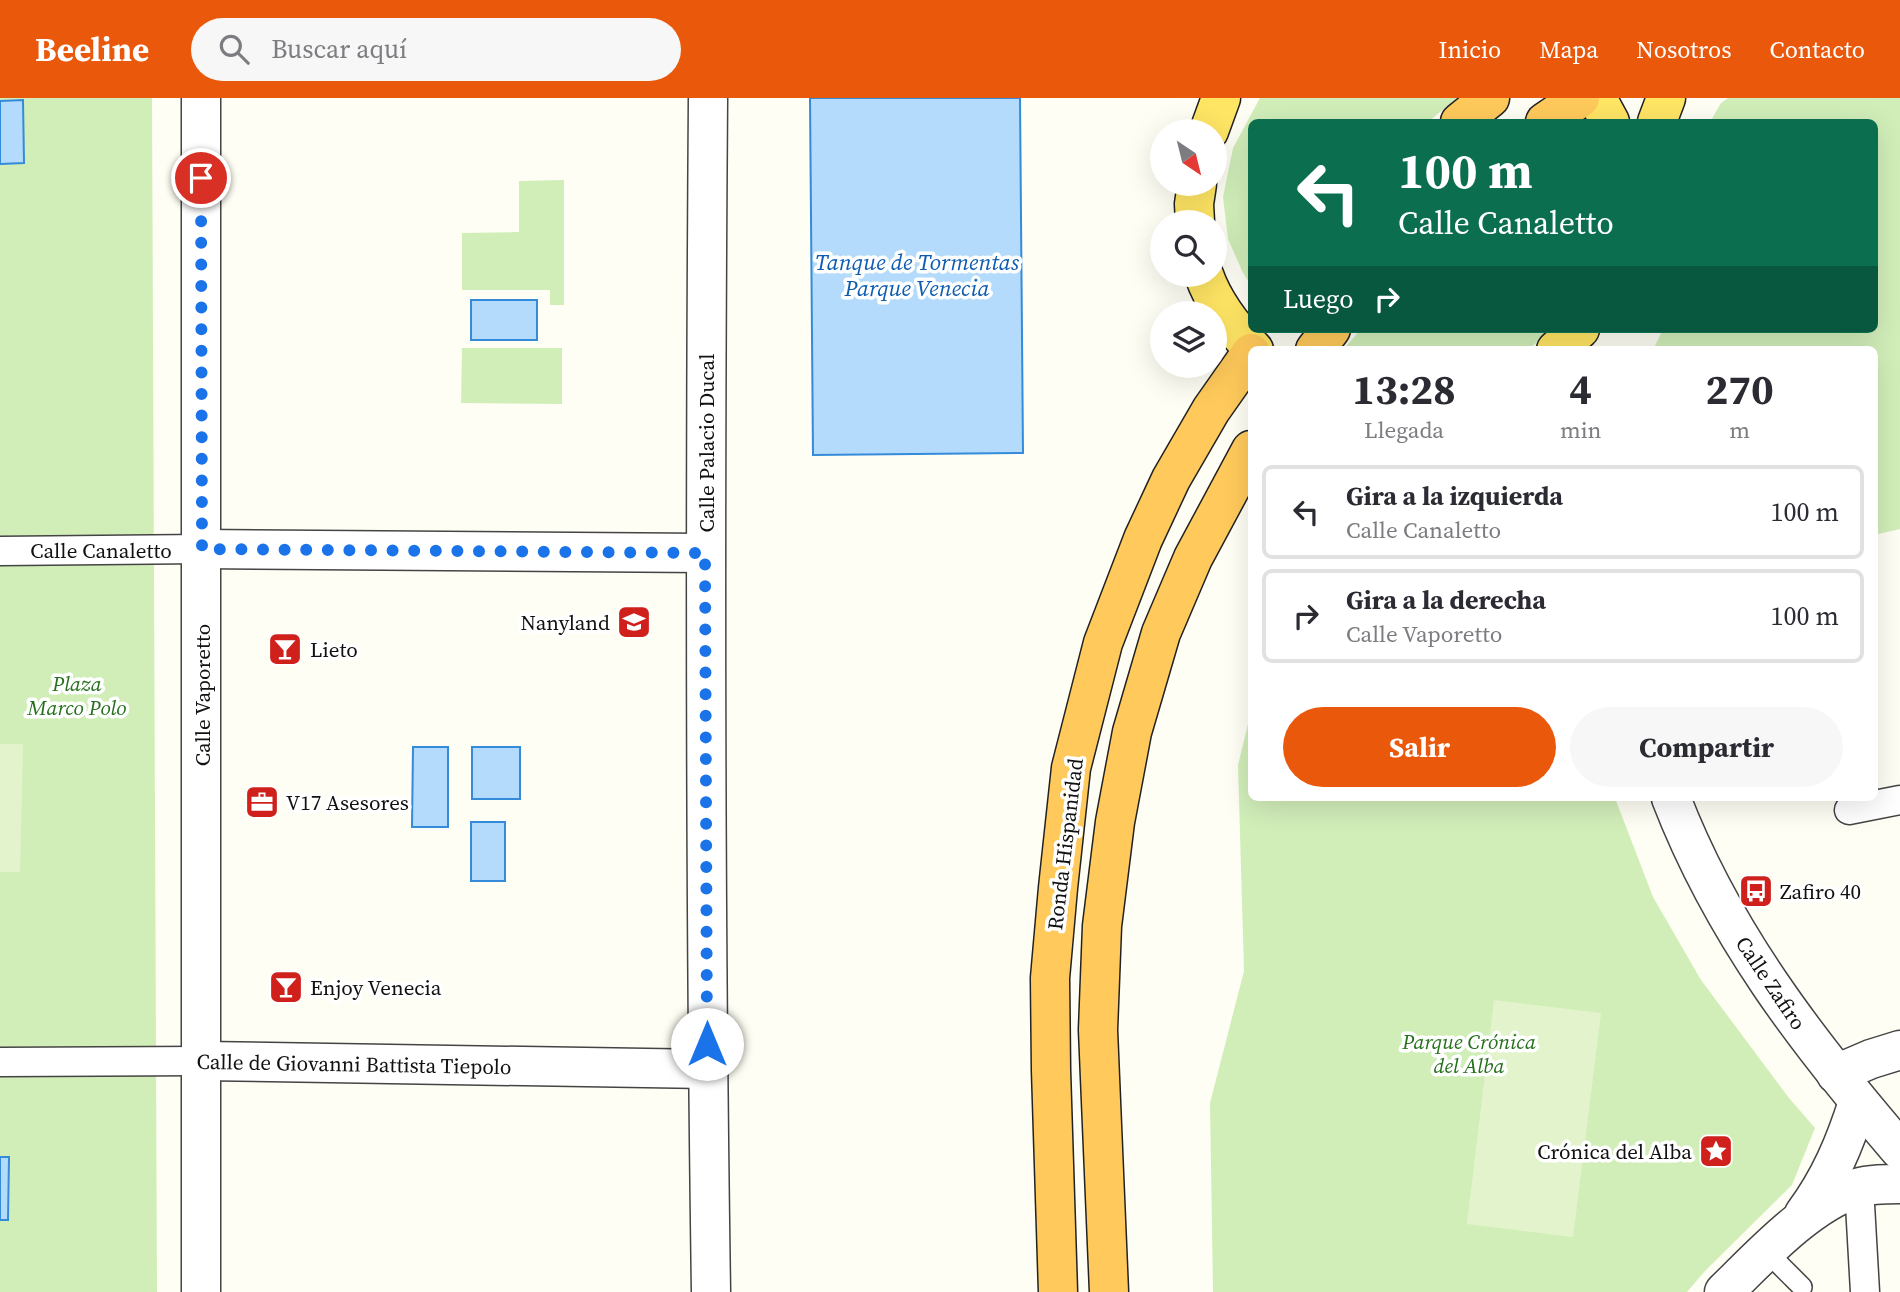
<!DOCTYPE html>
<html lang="es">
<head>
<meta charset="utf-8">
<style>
	:root { --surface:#fff; --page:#f7f7f7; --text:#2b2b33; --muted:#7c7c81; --line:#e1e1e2; --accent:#ea580c }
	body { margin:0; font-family:"Source Serif 4",serif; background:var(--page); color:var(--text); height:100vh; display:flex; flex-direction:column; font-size:26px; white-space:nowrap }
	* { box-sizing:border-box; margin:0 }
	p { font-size:23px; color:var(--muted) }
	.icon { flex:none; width:38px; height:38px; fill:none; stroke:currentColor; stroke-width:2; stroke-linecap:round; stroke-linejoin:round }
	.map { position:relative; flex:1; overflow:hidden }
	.side { position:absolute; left:1248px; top:248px; width:630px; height:455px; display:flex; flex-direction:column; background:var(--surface); border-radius:10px; box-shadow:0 7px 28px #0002 }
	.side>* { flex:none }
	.hud { position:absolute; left:1248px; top:21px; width:630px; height:214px; border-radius:10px; box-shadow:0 7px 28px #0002; background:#0b6e4f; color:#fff; overflow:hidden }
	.needle { width:46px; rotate:145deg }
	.fabs { position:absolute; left:1150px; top:21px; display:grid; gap:14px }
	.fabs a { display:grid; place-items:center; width:77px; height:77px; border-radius:50%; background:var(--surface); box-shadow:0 7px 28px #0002; font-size:35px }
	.pin { position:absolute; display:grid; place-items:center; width:60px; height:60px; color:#fff; margin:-30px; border:4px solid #fff; border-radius:50%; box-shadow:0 2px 7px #0007 }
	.me { position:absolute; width:77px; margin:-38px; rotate:0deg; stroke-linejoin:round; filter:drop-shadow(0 0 5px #0008) }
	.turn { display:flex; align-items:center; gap:24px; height:147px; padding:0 35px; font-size:32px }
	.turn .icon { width:91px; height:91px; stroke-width:2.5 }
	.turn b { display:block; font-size:49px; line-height:60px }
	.then { display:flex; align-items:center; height:66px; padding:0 35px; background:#0003; gap:14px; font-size:26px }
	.eta { display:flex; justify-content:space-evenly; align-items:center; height:119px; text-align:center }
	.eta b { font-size:42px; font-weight:700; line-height:49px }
	.primary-button { display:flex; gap:14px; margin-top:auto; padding:14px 35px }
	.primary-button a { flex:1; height:80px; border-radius:42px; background:var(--accent); color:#fff; font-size:28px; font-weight:700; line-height:80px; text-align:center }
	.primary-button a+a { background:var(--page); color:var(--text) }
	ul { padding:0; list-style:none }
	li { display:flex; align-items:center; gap:21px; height:94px; margin:0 14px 10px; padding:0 21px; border:4px solid var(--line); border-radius:10px }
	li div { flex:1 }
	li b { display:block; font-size:26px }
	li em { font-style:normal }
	header { display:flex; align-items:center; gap:42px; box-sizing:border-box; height:98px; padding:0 35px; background:var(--accent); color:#fff }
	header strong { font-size:33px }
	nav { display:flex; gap:38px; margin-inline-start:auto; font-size:24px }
	.search { width:490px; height:63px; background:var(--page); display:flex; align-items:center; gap:18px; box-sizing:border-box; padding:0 24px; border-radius:38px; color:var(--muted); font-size:26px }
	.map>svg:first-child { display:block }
	.green { fill:#d1eeb9 }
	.pitch { fill:#e3f4cc }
	.water { fill:#b4dbfb; stroke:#348bd9; stroke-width:2 }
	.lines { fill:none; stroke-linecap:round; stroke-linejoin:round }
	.service-casing { stroke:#444; stroke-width:22 }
	.pedestrian-casing { stroke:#444; stroke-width:31 }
	.minor-casing { stroke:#444; stroke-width:41 }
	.tertiary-casing { stroke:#444; stroke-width:41 }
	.primary-casing { stroke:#222; stroke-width:41 }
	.trunk-casing { stroke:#222; stroke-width:41 }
	.service { stroke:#fff; stroke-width:19 }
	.pedestrian { stroke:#fff; stroke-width:28 }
	.minor { stroke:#fff; stroke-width:38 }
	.tertiary { stroke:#fff; stroke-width:38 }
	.primary { stroke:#ffe564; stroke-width:38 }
	.trunk { stroke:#ffca5b; stroke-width:38 }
	.route { stroke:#1a73e8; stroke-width:12; stroke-dasharray:0 21.6 }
	.labels { text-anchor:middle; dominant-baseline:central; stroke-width:7; stroke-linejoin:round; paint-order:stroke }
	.street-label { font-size:21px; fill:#111; stroke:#fff }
	.poi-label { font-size:21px; fill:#111; stroke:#fff; text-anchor:start }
	.park-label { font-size:21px; font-style:italic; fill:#25701a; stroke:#fff }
	.water-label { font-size:23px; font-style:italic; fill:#0d5cb0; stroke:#fff }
</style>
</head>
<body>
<header>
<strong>Beeline</strong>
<div class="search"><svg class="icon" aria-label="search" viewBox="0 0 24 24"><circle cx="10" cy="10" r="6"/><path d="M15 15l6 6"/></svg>Buscar aquí</div>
<nav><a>Inicio</a><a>Mapa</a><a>Nosotros</a><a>Contacto</a></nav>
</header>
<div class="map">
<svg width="1900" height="1194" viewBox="0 0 1900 1194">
	<rect width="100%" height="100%" fill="#fffef4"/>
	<g class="green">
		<polygon points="0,0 152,0 157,1194 0,1194"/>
		<polygon points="1260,0 1457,0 1428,24 1251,24 1251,187 1243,175 1228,141 1223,99 1233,50"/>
		<polygon points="1728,0 1900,0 1900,431 1874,437 1874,252 1653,252 1663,231 1874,231 1874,24 1710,24 1721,5"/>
		<polygon points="564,82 564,207 550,207 550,192 462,192 462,135 519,134 519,83"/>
		<polygon points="1361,231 1552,231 1528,252 1343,252"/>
		<polygon points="462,250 562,250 562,306 461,305"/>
		<polygon points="1251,614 1251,700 1615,700 1653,799 1701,882 1789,1000 1815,1030 1792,1087 1705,1173 1687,1194 1213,1194 1210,1005 1244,873 1238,667"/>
	</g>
	<g class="pitch">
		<polygon points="0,646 23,646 20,774 0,774"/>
		<polygon points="1494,902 1601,915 1573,1139 1467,1126"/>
	</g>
	<g class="water">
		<polygon points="810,0 1020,0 1023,355 813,357"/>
		<polygon points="23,2 24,65 0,66 0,3"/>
		<rect x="471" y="202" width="66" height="40"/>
		<polygon points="413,649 448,649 448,729 412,729"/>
		<rect x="472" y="649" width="48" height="52"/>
		<rect x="471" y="724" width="34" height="59"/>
		<polygon points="0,1059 9,1059 8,1122 0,1122"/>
	</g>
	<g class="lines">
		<g class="service-casing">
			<polyline id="service" points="1766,1153 1802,1189"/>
		</g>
		<g class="pedestrian-casing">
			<g id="pedestrian">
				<polyline points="0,453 202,451"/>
				<polyline points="1849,712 1900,702"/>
				<polyline points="0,964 202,963"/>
				<polyline points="1859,1089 1865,1194"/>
			</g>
		</g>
		<g class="minor-casing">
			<g id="minor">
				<polyline points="201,0 201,1194"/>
				<path d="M708,0C705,398 705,796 711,1194"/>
				<polyline points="202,451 705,455"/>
				<polyline points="202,963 707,971"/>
				<polyline points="1836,976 1871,961 1900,952"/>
			</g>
		</g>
		<g class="tertiary-casing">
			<g id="tertiary">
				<path d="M1671,700C1723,835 1807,944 1900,1052"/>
				<path d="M1804,1116C1830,1081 1845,1045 1858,1004"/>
				<path d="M1724,1194C1761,1158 1807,1107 1857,1090C1870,1086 1886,1086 1900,1086"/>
			</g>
		</g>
		<g class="primary-casing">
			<g id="primary">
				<polyline points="1597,0 1610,24"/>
				<polyline points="1657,24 1666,0"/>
				<polyline points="1209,33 1221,0"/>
				<polyline points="1195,124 1194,106 1197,86"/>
				<path d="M1204,177C1214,206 1233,230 1254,252"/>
				<polyline points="1556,252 1580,231"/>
			</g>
		</g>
		<g class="trunk-casing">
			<g id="trunk">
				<polyline points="1460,24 1490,0"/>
				<polyline points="1545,24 1580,0"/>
				<polyline points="1315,252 1331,231"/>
				<polyline points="1058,1194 1051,972 1050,880 1058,790 1071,670 1103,545 1143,441 1171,381 1211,312 1251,255"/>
				<polyline points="1109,1194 1098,932 1102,828 1115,724 1132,634 1161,535 1193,460 1251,352"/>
			</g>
		</g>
		<use href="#service" class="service"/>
		<use href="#pedestrian" class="pedestrian"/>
		<use href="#minor" class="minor"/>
		<use href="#tertiary" class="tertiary"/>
		<use href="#primary" class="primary"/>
		<use href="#trunk" class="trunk"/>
	</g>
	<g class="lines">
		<polyline class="route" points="201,80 202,451 705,455 707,946"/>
	</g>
	<defs>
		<g id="school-square" transform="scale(1.75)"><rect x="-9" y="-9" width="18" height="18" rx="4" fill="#cf201b" stroke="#fff"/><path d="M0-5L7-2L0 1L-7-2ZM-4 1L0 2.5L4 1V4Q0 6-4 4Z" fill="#fff"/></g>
		<g id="bar-square" transform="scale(1.75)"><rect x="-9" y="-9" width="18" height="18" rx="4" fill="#cf201b" stroke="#fff"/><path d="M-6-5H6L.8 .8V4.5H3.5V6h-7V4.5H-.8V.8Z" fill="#fff"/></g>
		<g id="office-square" transform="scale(1.75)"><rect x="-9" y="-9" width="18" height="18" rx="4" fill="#cf201b" stroke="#fff"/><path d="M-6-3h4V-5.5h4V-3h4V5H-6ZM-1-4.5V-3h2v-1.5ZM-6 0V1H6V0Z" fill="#fff"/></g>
		<g id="bus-square" transform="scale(1.75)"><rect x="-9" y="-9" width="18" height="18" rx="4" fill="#cf201b" stroke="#fff"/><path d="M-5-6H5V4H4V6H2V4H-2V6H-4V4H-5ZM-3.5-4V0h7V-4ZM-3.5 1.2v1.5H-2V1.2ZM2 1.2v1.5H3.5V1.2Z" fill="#fff"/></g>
		<g id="sight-square" transform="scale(1.75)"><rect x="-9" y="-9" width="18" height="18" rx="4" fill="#cf201b" stroke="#fff"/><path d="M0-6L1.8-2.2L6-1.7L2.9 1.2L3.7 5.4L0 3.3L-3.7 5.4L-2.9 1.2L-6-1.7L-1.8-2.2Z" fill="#fff"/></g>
	</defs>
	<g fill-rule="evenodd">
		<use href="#school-square" x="634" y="524"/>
		<use href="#bar-square" x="285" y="551"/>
		<use href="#office-square" x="262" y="704"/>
		<use href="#bus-square" x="1756" y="793"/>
		<use href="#bar-square" x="286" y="889"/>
		<use href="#sight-square" x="1716" y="1053"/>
	</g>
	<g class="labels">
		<g class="street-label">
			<text transform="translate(706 345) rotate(-90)">Calle Palacio Ducal</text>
			<text x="101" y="452">Calle Canaletto</text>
			<text transform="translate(202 597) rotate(-90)">Calle Vaporetto</text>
			<text transform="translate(1065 746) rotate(-83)">Ronda Hispanidad</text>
			<text transform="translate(1771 885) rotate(56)">Calle Zafiro</text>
			<text transform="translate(354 966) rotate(1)">Calle de Giovanni Battista Tiepolo</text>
		</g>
		<g class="poi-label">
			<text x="610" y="524" text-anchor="end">Nanyland</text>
			<text x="310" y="551">Lieto</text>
			<text x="286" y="704">V17 Asesores</text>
			<text x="1780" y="793">Zafiro 40</text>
			<text x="310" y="889">Enjoy Venecia</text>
			<text x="1692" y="1053" text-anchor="end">Crónica del Alba</text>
		</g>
		<g class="park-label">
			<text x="77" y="585">Plaza<tspan x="77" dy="24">Marco Polo</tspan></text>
			<text x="1469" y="943">Parque Crónica<tspan x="1469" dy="24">del Alba</tspan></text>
		</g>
		<g class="water-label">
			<text x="917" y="164">Tanque de Tormentas<tspan x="917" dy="26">Parque Venecia</tspan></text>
		</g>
	</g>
</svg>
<div class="fabs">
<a><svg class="needle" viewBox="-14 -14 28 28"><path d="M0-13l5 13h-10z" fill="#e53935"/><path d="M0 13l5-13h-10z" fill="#7c7c81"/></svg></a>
<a><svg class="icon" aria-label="search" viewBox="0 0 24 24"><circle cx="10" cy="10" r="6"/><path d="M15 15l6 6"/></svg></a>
<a><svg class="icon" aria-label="layers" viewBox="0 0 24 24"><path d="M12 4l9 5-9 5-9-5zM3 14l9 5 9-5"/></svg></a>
</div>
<div class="pin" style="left:201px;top:80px;background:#d93025"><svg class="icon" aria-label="arrive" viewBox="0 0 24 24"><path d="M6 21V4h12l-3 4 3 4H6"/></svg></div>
<svg class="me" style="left:707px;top:946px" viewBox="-20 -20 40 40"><circle r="19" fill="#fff"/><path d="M0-13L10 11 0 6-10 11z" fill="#1a73e8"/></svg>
<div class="hud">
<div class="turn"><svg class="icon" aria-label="left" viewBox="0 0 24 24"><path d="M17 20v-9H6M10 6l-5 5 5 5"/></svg><div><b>100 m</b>Calle Canaletto</div></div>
<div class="then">Luego<svg class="icon" aria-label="right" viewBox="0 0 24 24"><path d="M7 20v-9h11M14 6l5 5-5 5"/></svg></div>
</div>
<section class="side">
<div class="eta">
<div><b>13:28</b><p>Llegada</p></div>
<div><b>4</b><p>min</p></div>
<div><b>270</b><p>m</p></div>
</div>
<ul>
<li><svg class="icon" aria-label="left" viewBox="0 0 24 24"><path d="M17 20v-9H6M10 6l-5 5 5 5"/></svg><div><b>Gira a la izquierda</b><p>Calle Canaletto</p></div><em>100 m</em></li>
<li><svg class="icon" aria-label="right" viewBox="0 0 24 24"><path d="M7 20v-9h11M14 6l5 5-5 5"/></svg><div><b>Gira a la derecha</b><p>Calle Vaporetto</p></div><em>100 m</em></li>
</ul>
<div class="primary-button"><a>Salir</a><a>Compartir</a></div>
</section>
</div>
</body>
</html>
